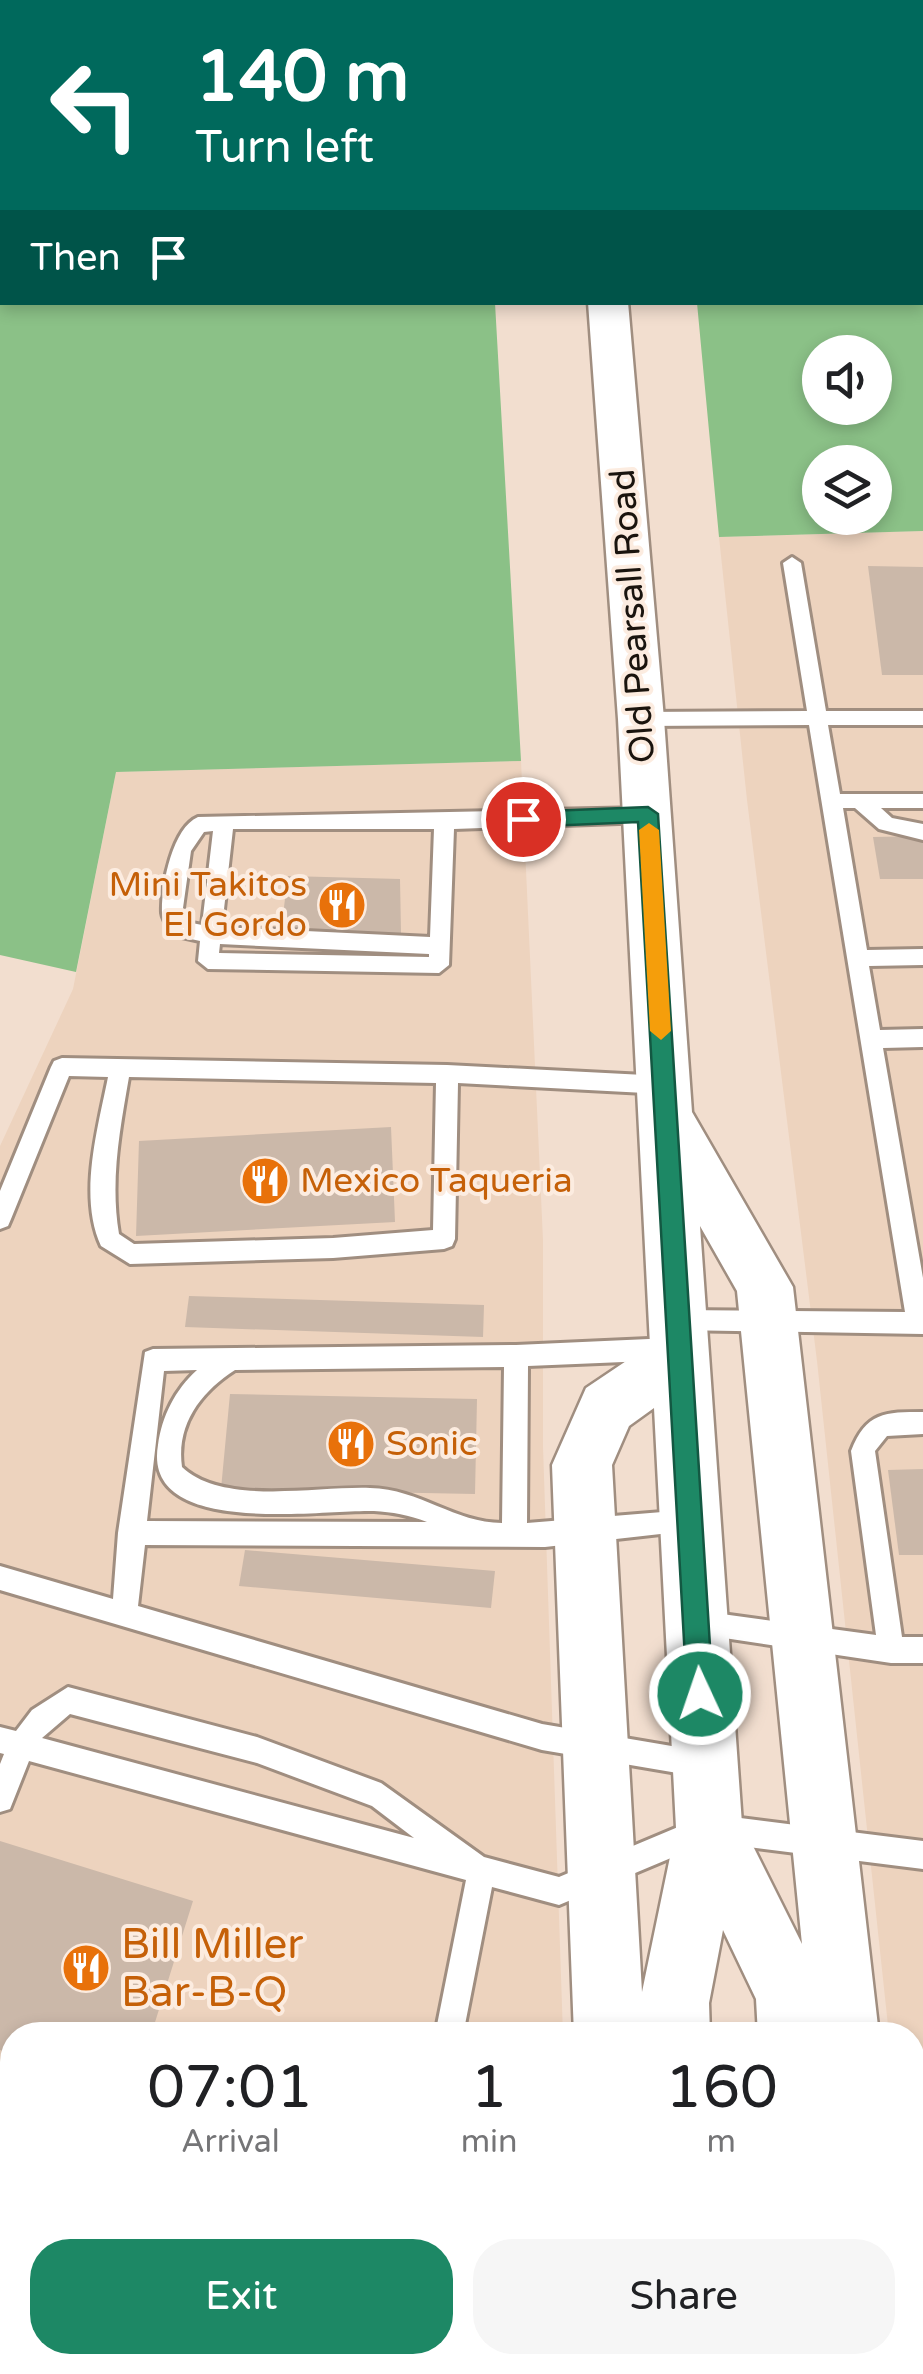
<!DOCTYPE html>
<html lang="en">
<head>
<meta charset="utf-8">
<style>
	:root { --surface:#fff; --page:#f6f6f6; --text:#202124; --muted:#757577; --accent:#1d8865 }
	body { margin:0; font-family:"Varela Round",sans-serif; background:var(--page); color:var(--text); height:100vh; display:flex; flex-direction:column; font-size:38px; white-space:nowrap }
	* { box-sizing:border-box; margin:0 }
	p { font-size:32px; color:var(--muted) }
	.icon { flex:none; width:55px; height:55px; fill:none; stroke:currentColor; stroke-width:2; stroke-linecap:round; stroke-linejoin:round }
	.map { position:relative; flex:1; overflow:hidden }
	.drawer { position:absolute; left:0px; top:2022px; width:925px; height:352px; display:flex; flex-direction:column; background:var(--surface); border-radius:40px 40px 0 0; box-shadow:0 5px 15px #0003 }
	.drawer>* { flex:none }
	.hud { position:absolute; left:0px; top:0px; width:925px; height:305px; box-shadow:0 5px 15px #0003; background:#00695c; color:#fff; overflow:hidden }
	.buttons { position:absolute; left:802px; top:335px; display:grid; gap:20px }
	.buttons a { display:grid; place-items:center; width:90px; height:90px; border-radius:50%; background:var(--surface); box-shadow:0 5px 15px #0003; font-size:50px }
	.pin { position:absolute; display:grid; place-items:center; width:85px; height:85px; color:#fff; margin:-42px; border:5px solid #fff; border-radius:50%; box-shadow:0 2px 10px #0007 }
	.me { position:absolute; width:110px; margin:-55px; rotate:357deg; stroke-linejoin:round; filter:drop-shadow(0 0 8px #0008) }
	.turn { display:flex; align-items:center; gap:35px; height:210px; padding:0 30px; font-size:45px }
	.turn .icon { width:130px; height:130px; stroke-width:2.5 }
	.turn b { display:block; font-size:70px; line-height:85px }
	.then { display:flex; align-items:center; height:95px; padding:0 30px; background:#0003; gap:20px; font-size:38px }
	.eta { display:flex; justify-content:space-evenly; align-items:center; height:170px; text-align:center }
	.eta b { font-size:60px; font-weight:600; line-height:70px }
	.button { display:flex; gap:20px; margin-top:auto; padding:20px 30px }
	.button a { flex:1; height:115px; border-radius:40px; background:var(--accent); color:#fff; font-size:40px; font-weight:600; line-height:115px; text-align:center }
	.button a+a { background:var(--page); color:var(--text) }
	.map>svg:first-child { display:block }
	.built { fill:#edd3be }
	.green { fill:#8bc187; fill-rule:evenodd }
	.building { fill:#cbb8a9 }
	.lines { fill:none; stroke-linecap:round; stroke-linejoin:round }
	.service-casing { stroke:#a08e80; stroke-width:6 }
	.secondary-casing { stroke:#a08e80; stroke-width:5 }
	.service { fill:#fff; fill-rule:evenodd }
	.secondary { fill:#fff; fill-rule:evenodd }
	.route { fill:#1d8865; stroke:#135842; stroke-width:2.5 }
	.slow { fill:#f59e0b }
	.labels { text-anchor:middle; dominant-baseline:central; stroke-width:8; stroke-linejoin:round; paint-order:stroke }
	.street-label { font-size:35px; fill:#1a140e; stroke:#fcece0 }
	.food-label { font-size:35px; fill:#c56008; stroke:#fcece0; text-anchor:start }
	.near-food-label { font-size:42px; fill:#c56008; stroke:#fcece0; text-anchor:start }
</style>
</head>
<body>
<div class="map">
<svg width="923" height="2374" viewBox="0 0 923 2374">
	<rect width="100%" height="100%" fill="#f2decf"/>
	<g class="built">
		<polygon points="923,531 923,2289 912,2214 912,2035 889,2035 817,1361 747,800 719,537"/>
		<polygon points="521,761 543,1240 543,1447 563,2035 12,2035 12,2294 0,2289 0,1146 73,989 116,772"/>
		<polygon points="206,2363 206,2362 433,2363 356,2374 239,2374"/>
	</g>
	<g class="green">
		<path d="M923,42V531L719,537L697,303L922,302ZM820,352H875V408H820ZM820,462H875V518H820Z"/>
		<polygon points="0,243 2,302 495,303 521,761 116,772 76,972 0,955"/>
	</g>
	<g class="building">
		<polygon points="868,566 923,567 923,675 882,675"/>
		<polygon points="923,836 923,879 880,879 873,837"/>
		<polygon points="288,876 400,879 401,934 281,930"/>
		<polygon points="391,1127 395,1222 136,1236 139,1141"/>
		<polygon points="189,1296 484,1305 483,1337 185,1327"/>
		<polygon points="230,1394 477,1399 475,1494 221,1489"/>
		<polygon points="923,1469 923,1555 899,1555 888,1470"/>
		<polygon points="245,1550 495,1571 491,1608 239,1586"/>
		<polygon points="0,1841 193,1901 151,2035 12,2035 12,2054 0,2050"/>
	</g>
	<g class="lines">
		<g class="service-casing">
			<g id="service">
				<rect x="438" y="0" width="14" height="2"/>
				<polygon points="713,0 742,0 743,2 715,2"/>
				<polygon points="887,0 916,0 917,2 889,2"/>
				<rect x="922" y="28" width="1" height="9"/>
				<rect x="0" y="217" width="2" height="10"/>
				<polygon points="792,557 801,563 826,711 923,711 923,725 828,725 840,794 923,794 923,808 881,808 892,818 923,824 923,840 879,829 855,808 843,808 867,950 923,949 923,965 869,966 880,1030 923,1029 923,1047 883,1048 923,1278 923,1334 678,1330 670,1327 666,1320 670,1313 678,1310 905,1312 809,725 641,726 631,719 641,712 807,711 783,563"/>
				<path d="M647,808L657,815L647,822L454,829L449,965L439,973L208,969L198,961L200,941L173,935C169,928 163,921 162,913C161,887 172,828 198,817ZM233,829H434L430,937L222,927ZM213,831L202,925L187,922L182,915L191,851L204,832ZM220,944L429,954V957L219,953Z"/>
				<path d="M62,1058L447,1065L664,1076L672,1079L675,1085L672,1091L664,1094L458,1083L455,1239L452,1246L444,1249L333,1258L130,1264L101,1246C78,1196 98,1128 108,1077L69,1076L11,1219L8,1226L0,1229V1191L51,1067L54,1061ZM129,1077L436,1083L433,1230L333,1238L134,1244L119,1234C110,1181 120,1129 129,1077Z"/>
				<path d="M671,1338L679,1341L683,1349L679,1357L671,1360L528,1366L527,1523L687,1510L696,1514L699,1522L696,1530L545,1547L145,1545L138,1606L542,1724L701,1751L710,1755L714,1764L710,1773L701,1777L542,1750L0,1590V1566L113,1599L118,1533L145,1352L153,1349L516,1345ZM504,1367L502,1523C455,1523 420,1489 370,1488C317,1486 223,1506 182,1467C176,1424 201,1392 235,1370ZM197,1370C175,1390 162,1416 158,1445C142,1539 321,1509 374,1511C392,1512 409,1515 427,1522L147,1521L164,1371Z"/>
				<path d="M923,1412V1434L887,1436L875,1451L902,1637H923V1663H891L691,1633L687,1624L691,1615L700,1611L876,1635L851,1451C866,1412 885,1412 923,1412Z"/>
				<path d="M68,1687L257,1737L381,1783L484,1857L559,1877L709,1814L923,1841V1869L709,1842L559,1905L492,1887L463,2035H435L466,1880L29,1761L10,1809L0,1812V1764L4,1754L0,1753V1727L16,1731L32,1710ZM70,1714L257,1763L372,1806L414,1838L42,1738Z"/>
				<polygon points="0,2146 12,2149 12,2179 0,2176"/>
			</g>
		</g>
		<g class="secondary-casing">
			<g id="secondary">
				<rect x="561" y="0" width="34" height="2"/>
				<path d="M588,302H628L664,719L692,1112L793,1287L879,2035H758L756,1999L723,1930L709,2003L710,2035H574L552,1465L586,1388L650,1345L618,719ZM700,1226L737,1291L802,1944L742,1824ZM654,1408L676,1828L642,1992L612,1465L629,1426Z"/>
				<polygon points="912,2354 918,2374 787,2374 786,2362 912,2362"/>
				<polygon points="577,2362 653,2362 652,2374 576,2374"/>
				<rect x="653" y="2362" width="76" height="12"/>
			</g>
		</g>
		<use href="#service" class="service"/>
		<use href="#secondary" class="secondary"/>
	</g>
	<polygon class="route" points="648,807 658,814 713,1694 710,1704 700,1707 691,1704 687,1694 638,822 523,827 513,819 523,812"/>
	<polygon class="slow" points="649,823 659,830 671,1031 661,1040 650,1031 639,830"/>
	<defs>
		<g id="restaurant-disc" transform="scale(2.5)"><circle r="9.5" fill="#e8710a" stroke="#fcece0"/><path d="M-5-6h1v4h1v-4h1v4h1v-4h1v5L-1.5 .5V6h-2V.5L-5-1ZM5-6V6H3V1.5H1.5Q1.5-4 5-6Z" fill="#fff"/></g>
	</defs>
	<g fill-rule="evenodd">
		<use href="#restaurant-disc" x="342" y="905"/>
		<use href="#restaurant-disc" x="265" y="1181"/>
		<use href="#restaurant-disc" x="351" y="1444"/>
		<use href="#restaurant-disc" x="86" y="1968"/>
	</g>
	<g class="labels">
		<g class="street-label">
			<text transform="translate(633 616) rotate(-94)">Old Pearsall Road</text>
		</g>
		<g class="food-label">
			<text x="307" y="885" text-anchor="end">Mini Takitos<tspan x="307" dy="40">El Gordo</tspan></text>
			<text x="300" y="1181">Mexico Taqueria</text>
			<text x="386" y="1444">Sonic</text>
		</g>
		<g class="near-food-label">
			<text x="121" y="1944">Bill Miller<tspan x="121" dy="48">Bar-B-Q</tspan></text>
		</g>
	</g>
</svg>
<div class="buttons">
<a><svg class="icon" aria-label="sound" viewBox="0 0 24 24"><path d="M4 9h4l5-4v14l-5-4H4zM17 9q2 3 0 6"/></svg></a>
<a><svg class="icon" aria-label="layers" viewBox="0 0 24 24"><path d="M12 4l9 5-9 5-9-5zM3 14l9 5 9-5"/></svg></a>
</div>
<div class="pin" style="left:523px;top:819px;background:#d93025"><svg class="icon" aria-label="arrive" viewBox="0 0 24 24"><path d="M6 21V4h12l-3 4 3 4H6"/></svg></div>
<svg class="me" style="left:700px;top:1694px" viewBox="-20 -20 40 40"><circle r="17" fill="#1d8865" stroke="#fff" stroke-width="3"/><path d="M0-11L8 9 0 5-8 9z" fill="#fff"/></svg>
<div class="hud">
<div class="turn"><svg class="icon" aria-label="left" viewBox="0 0 24 24"><path d="M17 20v-9H6M10 6l-5 5 5 5"/></svg><div><b>140 m</b>Turn left</div></div>
<div class="then">Then<svg class="icon" aria-label="arrive" viewBox="0 0 24 24"><path d="M6 21V4h12l-3 4 3 4H6"/></svg></div>
</div>
<section class="drawer">
<div class="eta">
<div><b>07:01</b><p>Arrival</p></div>
<div><b>1</b><p>min</p></div>
<div><b>160</b><p>m</p></div>
</div>
<div class="button"><a>Exit</a><a>Share</a></div>
</section>
</div>
</body>
</html>
